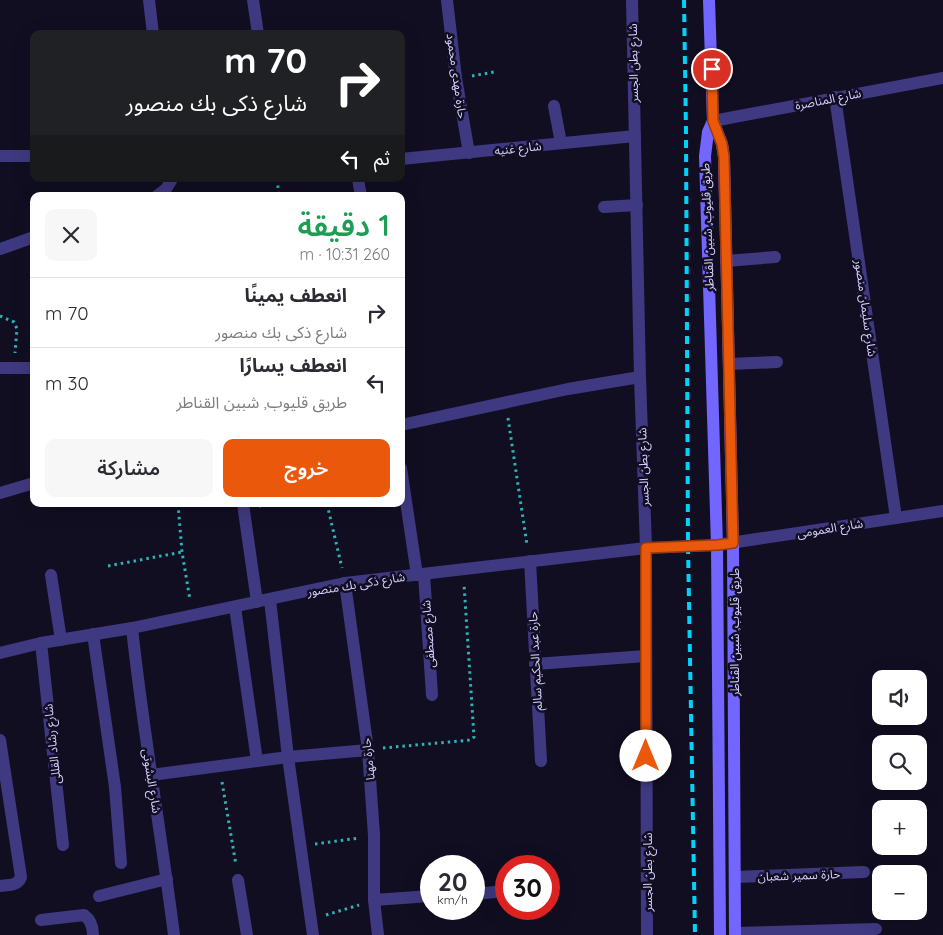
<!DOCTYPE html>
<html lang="ar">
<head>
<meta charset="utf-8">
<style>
	:root { --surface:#fff; --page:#f7f7f7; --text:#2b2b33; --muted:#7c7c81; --line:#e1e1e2; --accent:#ea580c }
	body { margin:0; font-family:Quicksand,"Noto Sans Arabic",sans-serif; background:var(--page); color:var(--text); direction:rtl; height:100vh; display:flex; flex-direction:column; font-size:19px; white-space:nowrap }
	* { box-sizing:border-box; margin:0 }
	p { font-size:16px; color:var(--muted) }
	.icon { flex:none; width:28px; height:28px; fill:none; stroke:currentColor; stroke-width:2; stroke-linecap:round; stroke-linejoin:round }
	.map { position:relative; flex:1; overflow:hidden; direction:ltr }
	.sheet { position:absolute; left:30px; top:192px; width:375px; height:315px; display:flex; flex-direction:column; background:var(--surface); border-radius:10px; box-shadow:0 5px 20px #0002; direction:rtl }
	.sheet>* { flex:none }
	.banner { position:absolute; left:30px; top:30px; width:375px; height:152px; border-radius:10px; box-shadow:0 5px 20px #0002; direction:rtl; background:#202124; color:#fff; overflow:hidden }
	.fabs { position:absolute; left:872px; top:670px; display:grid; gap:10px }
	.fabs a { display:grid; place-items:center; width:55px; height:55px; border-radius:10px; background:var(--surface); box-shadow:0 5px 20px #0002; font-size:25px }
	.speed { position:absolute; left:420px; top:855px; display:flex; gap:10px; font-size:25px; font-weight:700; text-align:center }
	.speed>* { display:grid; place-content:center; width:65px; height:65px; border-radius:50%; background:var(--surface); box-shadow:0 5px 20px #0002; line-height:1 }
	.speed small { font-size:12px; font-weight:400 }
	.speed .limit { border:8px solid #d22; background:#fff; color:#111 }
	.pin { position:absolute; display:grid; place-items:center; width:42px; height:42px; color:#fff; margin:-21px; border:2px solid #fff; border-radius:50%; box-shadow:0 1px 5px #0007 }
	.me { position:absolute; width:55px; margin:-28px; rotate:0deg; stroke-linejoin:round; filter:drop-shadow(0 0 4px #0008) }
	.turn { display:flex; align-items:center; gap:18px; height:105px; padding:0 15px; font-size:22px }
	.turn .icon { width:65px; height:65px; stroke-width:2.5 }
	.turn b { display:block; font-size:35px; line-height:42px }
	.then { display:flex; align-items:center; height:48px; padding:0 15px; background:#0003; gap:10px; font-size:19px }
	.round { display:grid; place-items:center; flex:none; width:52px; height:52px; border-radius:10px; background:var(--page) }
	.headline { display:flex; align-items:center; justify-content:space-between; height:85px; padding:0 15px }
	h1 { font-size:30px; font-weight:600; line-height:38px; color:#1e9e55 }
	.primary-button { display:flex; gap:10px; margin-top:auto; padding:10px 15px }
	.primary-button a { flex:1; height:58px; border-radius:10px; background:var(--accent); color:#fff; font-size:20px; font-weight:600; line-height:58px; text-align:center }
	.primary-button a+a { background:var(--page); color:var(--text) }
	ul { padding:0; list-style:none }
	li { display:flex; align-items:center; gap:15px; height:70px; padding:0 15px; border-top:1px solid var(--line) }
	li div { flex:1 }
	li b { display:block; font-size:19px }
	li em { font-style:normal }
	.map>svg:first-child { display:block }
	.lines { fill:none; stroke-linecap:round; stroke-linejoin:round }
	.path { stroke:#2eb4b3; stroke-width:3; stroke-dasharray:2.5 4; stroke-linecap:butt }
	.street { stroke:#3f3981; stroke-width:12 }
	.secondary { stroke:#7366ff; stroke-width:12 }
	.rail { stroke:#00d3fa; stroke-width:4; stroke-dasharray:8 6; stroke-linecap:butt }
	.route-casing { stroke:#983908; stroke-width:12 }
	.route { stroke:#ea580c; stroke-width:9 }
	.labels { text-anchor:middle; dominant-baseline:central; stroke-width:5; stroke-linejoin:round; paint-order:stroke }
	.street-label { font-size:12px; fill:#d7cfff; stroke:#120e22 }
</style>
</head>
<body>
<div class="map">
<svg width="943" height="935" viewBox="0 0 943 935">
	<rect width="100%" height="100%" fill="#120e22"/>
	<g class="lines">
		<g class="path">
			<polyline points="472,76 494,72"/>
			<polyline points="277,179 279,196"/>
			<polyline points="0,316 14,322 17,329 15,353"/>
			<polyline points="508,418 527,545"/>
			<polyline points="178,504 182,552 190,600"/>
			<polyline points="327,504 342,568"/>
			<polyline points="259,506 268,504"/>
			<polyline points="108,566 182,552"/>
			<polyline points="383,748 471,740 474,737 464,584"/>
			<polyline points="222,782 236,865"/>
			<polyline points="315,844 359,838"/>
			<polyline points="326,915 359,905"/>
		</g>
		<g class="street">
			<polyline points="149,0 153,34"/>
			<polyline points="253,0 258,34"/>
			<polyline points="447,0 456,78 469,153"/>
			<polyline points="632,0 640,377 646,548 647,935"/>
			<polyline points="835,97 896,518"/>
			<polyline points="554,106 561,143"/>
			<polyline points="713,121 943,78"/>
			<polyline points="0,156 34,156"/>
			<polyline points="401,159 635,136"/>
			<polyline points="358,179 361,196"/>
			<polyline points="157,196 166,189 172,179"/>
			<polyline points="604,207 637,205"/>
			<polyline points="0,249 34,237"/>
			<polyline points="726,261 775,257"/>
			<polyline points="729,364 777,362"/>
			<polyline points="0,368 34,368"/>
			<polyline points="401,425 568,389 640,377"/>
			<polyline points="401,468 417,575"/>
			<polyline points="0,493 34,483"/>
			<polyline points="243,504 257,602"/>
			<polyline points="530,561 541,761"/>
			<polyline points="424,574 432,695"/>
			<polyline points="51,575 61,640"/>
			<polyline points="345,583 368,750 374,835 374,900 378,935"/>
			<polyline points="270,600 288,757 313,935"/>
			<polyline points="235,607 257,761"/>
			<path d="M132,628C143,731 161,832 174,935"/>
			<polyline points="93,634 115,787 121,863"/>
			<polyline points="41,643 63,845"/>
			<polyline points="0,653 41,643 132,628 345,583 646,548 717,545 943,511"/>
			<polyline points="535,664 646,656"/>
			<path d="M0,740L21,877C18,886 8,885 0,886"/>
			<polyline points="151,775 288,757 368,750"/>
			<polyline points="735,877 864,872"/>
			<polyline points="238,880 247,935"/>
			<polyline points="474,894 506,891"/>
			<polyline points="99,896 167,879"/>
			<polyline points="374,900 431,896"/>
			<path d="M41,920L84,915C91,920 93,927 93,935"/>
			<polyline points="735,933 876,929"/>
		</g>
		<g class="secondary">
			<polyline points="709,0 713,121 722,144 724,157 733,543 735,935"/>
			<polyline points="713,121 708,132 705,156 717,545 720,935"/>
		</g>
		<polyline class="rail" points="684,0 686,132 688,547 695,935"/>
	</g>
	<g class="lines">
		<g class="route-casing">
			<polyline id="route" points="646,756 646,548 717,545 733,543 724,157 722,144 713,121 712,69"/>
		</g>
		<use href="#route" class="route"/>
	</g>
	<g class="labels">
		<g class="street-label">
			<text transform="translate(633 63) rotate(-91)">شارع بطن الجسر</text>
			<text transform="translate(457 76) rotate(82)">حارة مهدى محمود</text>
			<text transform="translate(828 99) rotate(-11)">شارع المناصرة</text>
			<text transform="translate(518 148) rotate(-6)">شارع غنيه</text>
			<text transform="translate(707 227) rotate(-92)">طريق قليوب, شبين القناطر</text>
			<text transform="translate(866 308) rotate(82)">شارع سليمان منصور</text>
			<text transform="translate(643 467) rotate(-92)">شارع بطن الجسر</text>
			<text transform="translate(830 528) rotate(-9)">شارع العمومى</text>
			<text transform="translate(356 584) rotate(-9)">شارع ذكى بك منصور</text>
			<text transform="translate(734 632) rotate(-90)">طريق قليوب, شبين القناطر</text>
			<text transform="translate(428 634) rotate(-94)">شارع مصطفى</text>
			<text transform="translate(535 661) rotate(-93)">حارة عبد الحكيم سالم</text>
			<text transform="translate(52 744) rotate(-96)">شارع رشاد القللى</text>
			<text transform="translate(368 759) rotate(-96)">حارة مهنا</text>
			<text transform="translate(152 781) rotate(81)">شارع البشوتى</text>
			<text transform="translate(647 872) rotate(-90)">شارع بطن الجسر</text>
			<text transform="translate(799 875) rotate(-2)">حارة سمير شعبان</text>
		</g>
	</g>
</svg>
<div class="fabs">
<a><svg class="icon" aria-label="sound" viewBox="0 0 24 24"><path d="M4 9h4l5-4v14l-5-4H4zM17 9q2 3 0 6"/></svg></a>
<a><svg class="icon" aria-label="search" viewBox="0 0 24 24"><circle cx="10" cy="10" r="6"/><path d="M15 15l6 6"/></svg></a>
<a>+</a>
<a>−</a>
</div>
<div class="speed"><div>20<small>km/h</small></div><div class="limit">30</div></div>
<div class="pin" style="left:712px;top:69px;background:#d93025"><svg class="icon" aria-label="arrive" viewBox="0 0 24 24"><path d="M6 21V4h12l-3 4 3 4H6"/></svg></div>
<svg class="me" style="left:646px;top:756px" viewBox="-20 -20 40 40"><circle r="19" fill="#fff"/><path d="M0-13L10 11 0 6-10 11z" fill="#ea580c"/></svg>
<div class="banner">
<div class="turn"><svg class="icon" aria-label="right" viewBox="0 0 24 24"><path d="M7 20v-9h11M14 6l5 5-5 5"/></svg><div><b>70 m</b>شارع ذكى بك منصور</div></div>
<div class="then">ثم<svg class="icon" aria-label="left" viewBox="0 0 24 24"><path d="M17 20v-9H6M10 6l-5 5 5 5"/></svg></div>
</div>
<section class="sheet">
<div class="headline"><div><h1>1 دقيقة</h1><p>260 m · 10:31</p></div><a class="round"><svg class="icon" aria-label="close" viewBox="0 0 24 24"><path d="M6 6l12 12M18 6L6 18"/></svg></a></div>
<ul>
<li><svg class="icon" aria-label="right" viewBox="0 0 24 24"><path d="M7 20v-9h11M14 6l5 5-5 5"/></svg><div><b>انعطف يمينًا</b><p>شارع ذكى بك منصور</p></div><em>70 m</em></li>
<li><svg class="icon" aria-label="left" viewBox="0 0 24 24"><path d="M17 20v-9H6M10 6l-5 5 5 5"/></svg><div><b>انعطف يسارًا</b><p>طريق قليوب, شبين القناطر</p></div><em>30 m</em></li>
</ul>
<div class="primary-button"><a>خروج</a><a>مشاركة</a></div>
</section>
</div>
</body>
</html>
